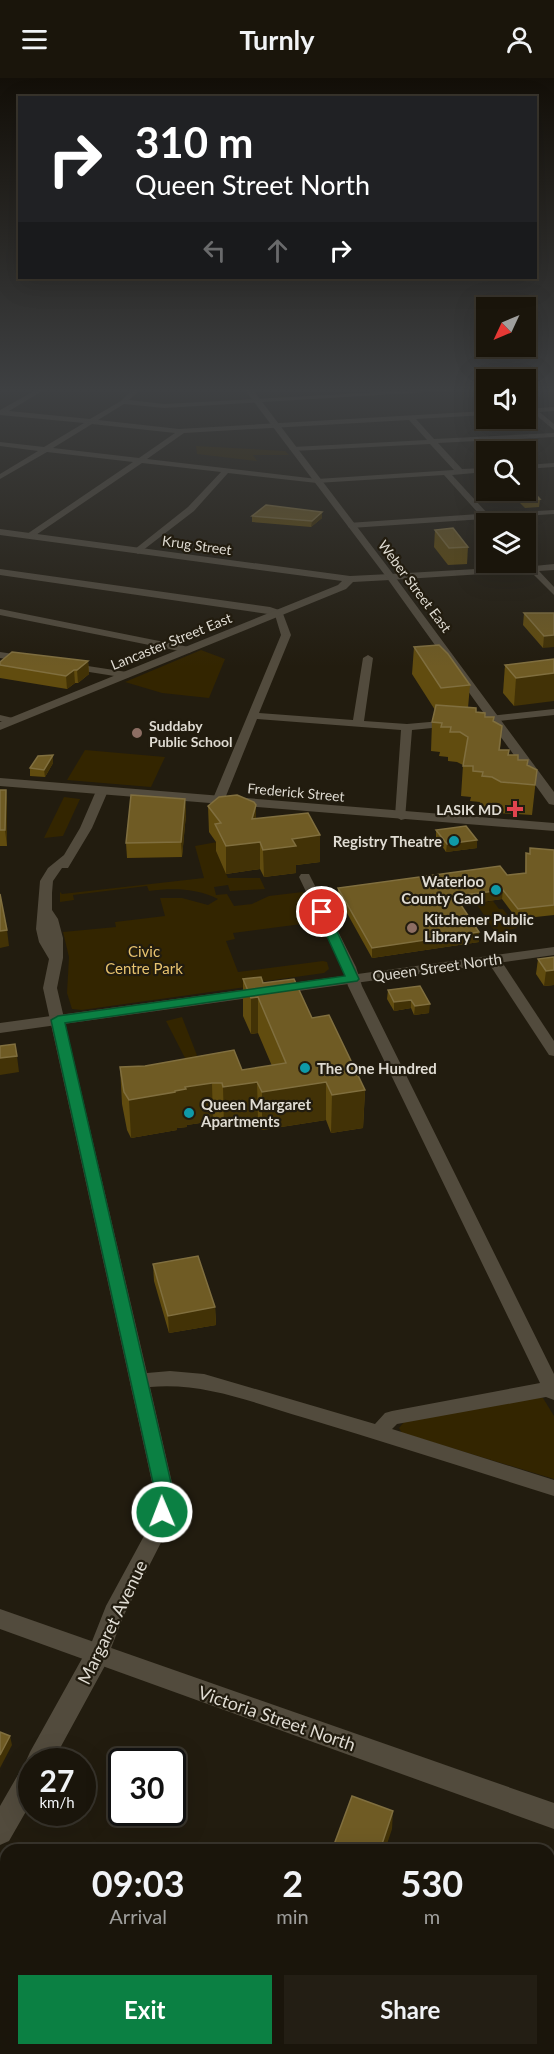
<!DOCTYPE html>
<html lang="en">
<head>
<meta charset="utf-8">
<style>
	:root { --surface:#1a150b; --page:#231e14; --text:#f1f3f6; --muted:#9f9f9d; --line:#38342c; --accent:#0b8043 }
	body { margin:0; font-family:Lato,sans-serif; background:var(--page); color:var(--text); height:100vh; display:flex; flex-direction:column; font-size:22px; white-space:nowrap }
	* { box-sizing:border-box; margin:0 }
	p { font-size:20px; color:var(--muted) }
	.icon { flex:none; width:33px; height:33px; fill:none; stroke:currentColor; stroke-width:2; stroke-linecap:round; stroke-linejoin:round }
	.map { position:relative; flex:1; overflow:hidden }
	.side { position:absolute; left:0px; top:1766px; width:555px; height:212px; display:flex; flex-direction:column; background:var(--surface); border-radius:18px 18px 0 0; box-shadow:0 6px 24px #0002,0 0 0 2px var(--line) }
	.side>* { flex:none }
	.guide { position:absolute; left:18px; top:18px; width:519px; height:183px; border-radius:0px; box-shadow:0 6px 24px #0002,0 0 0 2px var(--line); background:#202124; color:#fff; overflow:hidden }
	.needle { width:39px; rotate:226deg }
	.controls { position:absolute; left:476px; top:219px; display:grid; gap:12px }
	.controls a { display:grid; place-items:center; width:60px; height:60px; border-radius:0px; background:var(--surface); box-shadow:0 6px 24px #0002,0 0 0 2px var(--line); font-size:30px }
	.speed { position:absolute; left:18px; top:1670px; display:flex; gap:12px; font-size:30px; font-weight:700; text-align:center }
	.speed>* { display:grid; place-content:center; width:78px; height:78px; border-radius:50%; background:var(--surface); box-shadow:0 6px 24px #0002,0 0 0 2px var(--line); line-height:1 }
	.speed small { font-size:15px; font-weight:400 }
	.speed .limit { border:3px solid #111; border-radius:9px; background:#fff; color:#111 }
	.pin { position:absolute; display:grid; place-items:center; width:51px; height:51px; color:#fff; margin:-26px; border:3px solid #fff; border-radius:50%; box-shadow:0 2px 6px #0007 }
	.me { position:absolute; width:66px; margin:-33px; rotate:359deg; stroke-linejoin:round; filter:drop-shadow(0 0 4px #0008) }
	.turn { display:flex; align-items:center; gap:21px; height:126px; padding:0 18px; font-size:27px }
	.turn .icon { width:78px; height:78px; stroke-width:2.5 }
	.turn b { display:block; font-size:42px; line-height:51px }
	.lanes { display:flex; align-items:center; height:57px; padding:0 18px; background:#0003; justify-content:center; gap:30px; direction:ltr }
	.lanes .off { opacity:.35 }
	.eta { display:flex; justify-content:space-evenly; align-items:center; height:102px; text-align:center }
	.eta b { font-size:36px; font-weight:700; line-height:42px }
	.primary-button { display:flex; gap:12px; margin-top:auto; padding:12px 18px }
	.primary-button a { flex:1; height:69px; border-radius:0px; background:var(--accent); color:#fff; font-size:24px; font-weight:700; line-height:69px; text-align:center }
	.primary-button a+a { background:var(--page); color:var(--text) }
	header { display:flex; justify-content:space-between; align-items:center; height:78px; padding:0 18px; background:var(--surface); font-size:27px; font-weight:700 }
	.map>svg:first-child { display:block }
	.green { fill:#332500 }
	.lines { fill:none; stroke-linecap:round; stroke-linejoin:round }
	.minor { fill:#524b3d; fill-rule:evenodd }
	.tertiary { fill:#524b3d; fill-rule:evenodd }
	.secondary { fill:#524b3d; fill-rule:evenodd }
	.rail-casing { stroke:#908b81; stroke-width:8 }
	.rail { stroke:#221c0f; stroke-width:6; stroke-dasharray:18; stroke-linecap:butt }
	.wall { fill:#614c0f }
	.shaded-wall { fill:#423206 }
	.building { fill:#6f5b24; stroke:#806f3f; stroke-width:1.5 }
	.route { fill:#0b8043; stroke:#07532c; stroke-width:1.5 }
	.education-dot { fill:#8d6e63; stroke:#221c0f; stroke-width:2 }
	.health-dot { fill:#e0444e; stroke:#221c0f; stroke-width:2 }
	.culture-dot { fill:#0f9aa8; stroke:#221c0f; stroke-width:2 }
	.labels { text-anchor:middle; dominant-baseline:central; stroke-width:4.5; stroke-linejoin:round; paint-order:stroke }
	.far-street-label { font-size:14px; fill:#dfdbd2; stroke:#221c0f }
	.far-poi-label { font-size:14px; font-weight:bold; fill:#dfdbd2; stroke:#221c0f; text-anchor:start }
	.poi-label { font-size:15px; font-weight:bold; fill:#dfdbd2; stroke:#221c0f; text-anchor:start }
	.park-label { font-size:15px; fill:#e8c36f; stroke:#221c0f }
	.street-label { font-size:15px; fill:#dfdbd2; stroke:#221c0f }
	.near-street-label { font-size:18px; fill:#dfdbd2; stroke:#221c0f }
</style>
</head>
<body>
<header><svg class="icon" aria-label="menu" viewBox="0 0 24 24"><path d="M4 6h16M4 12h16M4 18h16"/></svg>Turnly<svg class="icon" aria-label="person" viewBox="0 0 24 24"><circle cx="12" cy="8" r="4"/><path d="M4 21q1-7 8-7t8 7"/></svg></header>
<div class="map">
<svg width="554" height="1976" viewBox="0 0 554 1976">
	<rect width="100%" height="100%" fill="#221c0f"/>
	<g class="green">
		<polygon points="196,368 285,373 289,377 253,377 257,383 197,376"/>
		<polygon points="201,572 225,581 209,620 162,615 125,604"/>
		<polygon points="85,672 165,679 151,709 67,702"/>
		<polygon points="64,719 80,721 63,758 44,760"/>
		<path d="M217,764L216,773L228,800H260L265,811L230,813L228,807L214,809L216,817L227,816L234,828L252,826L269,818L303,814L317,844L233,855L235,861L226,863L238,894L323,883L327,884L329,891L324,895L245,906L246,909L82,932L72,931L67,915L69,879L63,854L116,849L115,844L165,838L160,820H182L208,827L218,821C197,810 172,810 149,813L147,808L73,817L74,822L60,824V814L62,816L204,800L195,768Z"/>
		<polygon points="493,823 499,831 503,831 517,850 496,855 476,825"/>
		<polygon points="182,939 200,985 185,980 166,943"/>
		<polygon points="535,1320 543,1320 554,1338 554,1401 402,1355 399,1350 404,1344"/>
	</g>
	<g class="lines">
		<g class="minor">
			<path d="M36,312H44L9,333L90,341L121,323L132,312H139L129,322L164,326L418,312H462L164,330L124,326L98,342L179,351L486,333V337L416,341L434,361L554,355V359L438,365L462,391L486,390V394L452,397L488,436L554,432V436L492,440L494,443L490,446L484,441L351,450L348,449V445L479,436L444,397L317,405L228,395L194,433L138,476L134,473L135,471L188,429L221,394L142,385L30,461L26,458L27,456L133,384L47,374L0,401V396L38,373L0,368V364L44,369L84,345L0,337V332ZM409,342L427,362L293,369L289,371L293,373L430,366L454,392L317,401L147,381L184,355ZM92,346L175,355L139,380L53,370Z"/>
			<polygon points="554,329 554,333 525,335 525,331"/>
			<polygon points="554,385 554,389 525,391 525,387"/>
			<polygon points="529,484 534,488 554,486 554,492 539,493 554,509 554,517 530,493 390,502 385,499 390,496 525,488"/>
			<polygon points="0,491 270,529 282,533 291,557 259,635 353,642 363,580 368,577 373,580 364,643 407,646 452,642 457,645 452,648 412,652 405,741 401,742 395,738 401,652 257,641 224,723 222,725 214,725 212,723 281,557 275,537 0,497"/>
			<polygon points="0,531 189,569 194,572 189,575 0,537"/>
			<polygon points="0,574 27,578 32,581 27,584 0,580"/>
			<polygon points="68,585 127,594 132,597 127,600 64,590 64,586"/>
			<polygon points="554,631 554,637 481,645 476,642 481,639"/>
			<polygon points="0,637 17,641 18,643 13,646 0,643"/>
			<path d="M102,710L108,713L92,750L68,790H62L53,803L52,815V832L58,841L63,860V880L57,910L147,1295L170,1293L204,1296L375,1346L385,1335L392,1333L540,1305L348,908L342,889L299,799L301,796H309L356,889L362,908L554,1296V1322L546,1319L397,1346L392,1351L554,1402V1418C471,1392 389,1365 305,1340C254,1325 204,1304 150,1309L173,1409L171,1445L124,1537L106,1583L98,1586L90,1583L87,1576L106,1528L151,1445L153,1409L43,910L49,881L39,864L36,851L40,803L48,790L64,777L80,750L96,713Z"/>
			<polygon points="493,877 498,878 554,963 554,978 549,977 486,881"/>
		</g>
		<g class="tertiary">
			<polygon points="0,451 350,498 390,496 395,499 390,502 353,504 346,511 0,652 0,644 338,507 342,503 0,457"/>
			<polygon points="554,869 554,877 0,955 0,945"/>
			<polygon points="98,1565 107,1568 110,1576 107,1584 53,1683 32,1683 32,1723 9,1763 0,1767 0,1728 23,1688 28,1686 26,1683 30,1674 89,1568"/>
		</g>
		<g class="secondary">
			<polygon points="245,312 253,312 390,492 554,714 554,727 549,726 384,496"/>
			<polygon points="525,322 554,346 554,352 525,328"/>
			<polygon points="0,700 554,745 554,753 0,708"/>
			<polygon points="0,1531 554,1725 554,1751 0,1551"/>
		</g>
		<g class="rail-casing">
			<g id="rail">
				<polyline points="0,1786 6,1789"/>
				<polyline points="0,1800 6,1803"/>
				<polyline points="354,1971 361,1976"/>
				<polyline points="413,1971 425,1976"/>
				<polyline points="450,1971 463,1976"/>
			</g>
		</g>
		<use href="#rail" class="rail"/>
	</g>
	<g class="wall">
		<polygon points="512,412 525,412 540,421 539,429 525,430 511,416"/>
		<polygon points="252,438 322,440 311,449 252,444"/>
		<polygon points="435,452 468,469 467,486 448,487 434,469"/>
		<polygon points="524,535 554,535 543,570 523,547"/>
		<polygon points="414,569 470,607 468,630 502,648 500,672 537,692 532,737 498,735 489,729 479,729 480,724 470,723 471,719 461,718 463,687 457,684 448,683 448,679 439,678 440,674 431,673 432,644 435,632 412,596"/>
		<polygon points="554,581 514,628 503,615 505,587"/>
		<polygon points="88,583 89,596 78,605 75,605 67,611 0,600 0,587"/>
		<polygon points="53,685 45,699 30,698 30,690"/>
		<polygon points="0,712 6,712 7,727 7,768 0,768"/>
		<polygon points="185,721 186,736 182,779 127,780 126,765"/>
		<polygon points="256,727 256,741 320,757 320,784 296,787 296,795 264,799 260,791 226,796 216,773 216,764 209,754 208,728"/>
		<polygon points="436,752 477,770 446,774 436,759"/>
		<polygon points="554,772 554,837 517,841 502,821 461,827 479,854 479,864 372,880 338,819 338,810 507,797 525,795 526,775"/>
		<polygon points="554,879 554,907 544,908 536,896 538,881"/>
		<polygon points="243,901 263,905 312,940 365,1012 363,1050 331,1055 326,1042 262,1052 258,1042 224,1047 223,1043 213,1043 187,1047 187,1049 177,1050 177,1052 131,1060 127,1052 122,1026 120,989 242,992 272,988 258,955 251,956 243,938"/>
		<polygon points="420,908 429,935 414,937 411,930 394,933 387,921 388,912"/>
		<polygon points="153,1186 215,1229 216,1247 169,1255 154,1203"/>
	</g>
	<g class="shaded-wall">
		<polygon points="322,434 322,440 311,449 312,443"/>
		<polygon points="554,557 554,569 543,570 544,558"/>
		<polygon points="88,583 89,596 78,605 77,592"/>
		<polygon points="74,592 75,605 67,611 66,598"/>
		<polygon points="554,595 554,623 514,628 516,600"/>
		<polygon points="53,677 53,685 45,699 44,692"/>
		<polygon points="6,712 7,727 7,768 5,752"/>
		<polygon points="185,721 186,736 182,779 181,764"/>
		<polygon points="256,727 256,754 260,764 260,791 226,796 226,768 252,741"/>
		<polygon points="320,757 320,784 296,787 296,795 264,799 263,772 292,761"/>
		<polygon points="477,762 477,770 446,774 447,766"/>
		<polygon points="503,812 502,821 454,828 455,818"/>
		<polygon points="7,852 9,868 0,870 0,853"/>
		<polygon points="479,854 479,864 372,880 372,870"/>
		<polygon points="554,892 554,907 544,908 546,893"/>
		<polygon points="258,919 258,955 251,956 251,920"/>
		<polygon points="411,922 411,930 394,933 394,924"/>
		<polygon points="430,926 429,935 414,937 415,928"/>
		<polygon points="17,978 19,994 0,997 0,980"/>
		<polygon points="257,1004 258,1042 224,1047 223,1009"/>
		<polygon points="326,1004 326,1042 262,1052 262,1014"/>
		<polygon points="212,1005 213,1043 187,1047 187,1049 177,1050 177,1052 131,1060 129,1022 175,1013 185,1009"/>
		<polygon points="365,1012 363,1050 331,1055 332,1017"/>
		<polygon points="215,1229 216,1247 169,1255 168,1238"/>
		<polygon points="10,1658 12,1667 0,1690 0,1677"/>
		<polygon points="393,1733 392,1751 385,1772 380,1772"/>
	</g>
	<g class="building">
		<polygon points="525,406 526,406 540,421 526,422 517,412 525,412"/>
		<polygon points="266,427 322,434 312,443 252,438"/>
		<polygon points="453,450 468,469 449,470 435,452"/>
		<polygon points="524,535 554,535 554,557 544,558"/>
		<polygon points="439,567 448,576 470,607 441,610 414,569"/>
		<polygon points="12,574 88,583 77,592 74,592 66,598 0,587 0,584"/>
		<polygon points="554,581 554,595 516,600 505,587"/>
		<polygon points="436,627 476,630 476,634 485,635 485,639 494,639 493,643 502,648 499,672 509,672 508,677 518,677 518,682 528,682 527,687 537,692 535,707 501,704 492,699 482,698 483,694 473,693 473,688 463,688 468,659 460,654 450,654 451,649 441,649 442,645 432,644"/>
		<polygon points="53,677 44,692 30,690 38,678"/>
		<polygon points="0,712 6,712 5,752 0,752"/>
		<polygon points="131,717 185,721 181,764 126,765"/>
		<polygon points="237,717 254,724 256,727 252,741 308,735 320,757 292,761 296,768 263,772 260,764 226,768 215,746 221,745 208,728 219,719"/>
		<polygon points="466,748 477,762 447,766 436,752"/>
		<polygon points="530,770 554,772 554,827 518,831 503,812 455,818 479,854 372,870 338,810 500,788 507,797 526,795 526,775 530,776"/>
		<polygon points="0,816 7,852 0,853"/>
		<polygon points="554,879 554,892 546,893 538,881"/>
		<polygon points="261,899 263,905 294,901 312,940 329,937 365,1012 332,1017 326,1004 262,1014 257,1004 223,1009 222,1005 212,1005 185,1009 186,1011 175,1013 175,1014 129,1022 124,1014 120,989 145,988 234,972 242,992 286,985 258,919 251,920 243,901"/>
		<polygon points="420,908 430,926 415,928 411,922 394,924 388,912"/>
		<polygon points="15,966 17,978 0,980 0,968"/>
		<polygon points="198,1178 215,1229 168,1238 153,1186"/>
		<polygon points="0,1654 10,1658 0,1677"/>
		<polygon points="352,1718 393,1733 380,1772 332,1772"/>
	</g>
	<linearGradient id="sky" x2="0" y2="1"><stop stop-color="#130f08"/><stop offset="0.53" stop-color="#3e4042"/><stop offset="1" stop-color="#3e4042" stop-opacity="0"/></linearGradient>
	<rect width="554" height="589" fill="url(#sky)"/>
	<polygon class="route" points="322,830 328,834 359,901 357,903 65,945 172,1409 172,1434 169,1439 162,1441 156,1439 153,1434 154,1409 51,942 58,938 345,898 316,834"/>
	<g class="education-dot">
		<circle cx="137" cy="655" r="6"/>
		<circle cx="412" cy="850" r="6"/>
	</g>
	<path class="health-dot" d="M512 722h6v6h6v6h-6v6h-6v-6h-6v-6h6z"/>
	<g class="culture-dot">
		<circle cx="454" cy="763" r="6"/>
		<circle cx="496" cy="812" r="6"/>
		<circle cx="305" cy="990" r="6"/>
		<circle cx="189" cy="1035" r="6"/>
	</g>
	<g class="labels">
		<g class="far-street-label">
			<text transform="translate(197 467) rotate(8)">Krug Street</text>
			<text transform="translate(415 508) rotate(53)">Weber Street East</text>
			<text transform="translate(171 563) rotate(-22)">Lancaster Street East</text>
			<text transform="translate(296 714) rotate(5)">Frederick Street</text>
		</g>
		<g class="far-poi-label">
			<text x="149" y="647">Suddaby<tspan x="149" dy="16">Public School</tspan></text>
			<text x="502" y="731" text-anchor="end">LASIK MD</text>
		</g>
		<g class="poi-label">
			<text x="442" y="763" text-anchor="end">Registry Theatre</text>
			<text x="484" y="803" text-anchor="end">Waterloo<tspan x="484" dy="17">County Gaol</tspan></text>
			<text x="424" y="841">Kitchener Public<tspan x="424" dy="17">Library - Main</tspan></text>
			<text x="317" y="990">The One Hundred</text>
			<text x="201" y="1026">Queen Margaret<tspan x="201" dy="17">Apartments</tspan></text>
		</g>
		<g class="park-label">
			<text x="144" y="873">Civic<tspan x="144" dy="17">Centre Park</tspan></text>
		</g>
		<g class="street-label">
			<text transform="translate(437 889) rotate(-8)">Queen Street North</text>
		</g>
		<g class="near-street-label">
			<text transform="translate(112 1544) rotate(-64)">Margaret Avenue</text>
			<text transform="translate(277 1640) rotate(19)">Victoria Street North</text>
		</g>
	</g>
</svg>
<div class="controls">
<a><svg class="needle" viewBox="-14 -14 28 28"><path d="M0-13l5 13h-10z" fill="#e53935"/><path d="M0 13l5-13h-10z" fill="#9f9f9d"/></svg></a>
<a><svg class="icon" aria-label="sound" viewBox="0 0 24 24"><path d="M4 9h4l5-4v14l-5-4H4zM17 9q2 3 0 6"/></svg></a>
<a><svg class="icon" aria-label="search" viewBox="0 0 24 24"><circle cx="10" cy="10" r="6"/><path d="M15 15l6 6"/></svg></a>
<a><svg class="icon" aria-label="layers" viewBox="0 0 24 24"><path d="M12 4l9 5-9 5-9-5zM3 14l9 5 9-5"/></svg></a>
</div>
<div class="speed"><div>27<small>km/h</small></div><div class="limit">30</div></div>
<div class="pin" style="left:322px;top:834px;background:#d93025"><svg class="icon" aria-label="arrive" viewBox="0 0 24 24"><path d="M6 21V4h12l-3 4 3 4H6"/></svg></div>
<svg class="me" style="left:162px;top:1434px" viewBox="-20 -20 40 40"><circle r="17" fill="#0b8043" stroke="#fff" stroke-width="3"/><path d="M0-11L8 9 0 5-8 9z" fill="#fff"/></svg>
<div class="guide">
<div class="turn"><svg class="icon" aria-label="right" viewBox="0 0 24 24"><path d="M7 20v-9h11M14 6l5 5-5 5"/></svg><div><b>310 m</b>Queen Street North</div></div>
<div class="lanes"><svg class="icon off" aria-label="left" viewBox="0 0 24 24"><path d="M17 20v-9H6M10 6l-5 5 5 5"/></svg><svg class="icon off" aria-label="ahead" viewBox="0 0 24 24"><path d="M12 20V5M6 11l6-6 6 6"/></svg><svg class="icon" aria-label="right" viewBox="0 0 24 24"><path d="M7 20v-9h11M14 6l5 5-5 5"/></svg></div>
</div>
<section class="side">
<div class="eta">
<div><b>09:03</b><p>Arrival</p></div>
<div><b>2</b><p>min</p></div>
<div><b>530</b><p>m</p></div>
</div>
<div class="primary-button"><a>Exit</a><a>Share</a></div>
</section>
</div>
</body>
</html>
